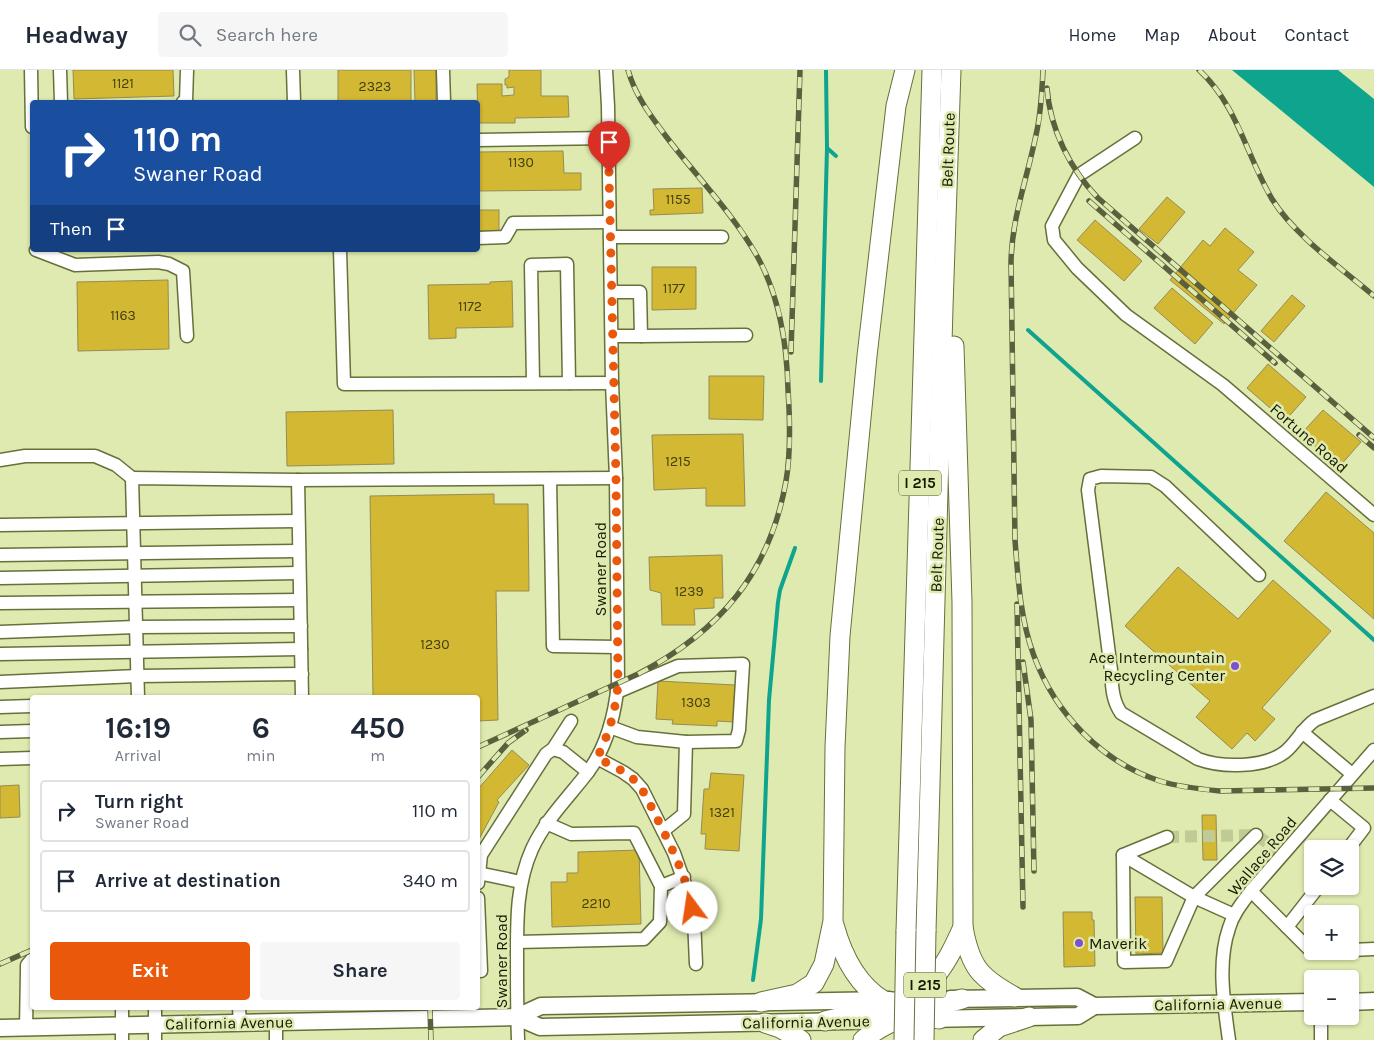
<!DOCTYPE html>
<html lang="en">
<head>
<meta charset="utf-8">
<style>
	:root { --surface:#fff; --page:#f6f6f7; --text:#1f2937; --muted:#747a83; --line:#e0e1e3; --accent:#ea580c }
	body { margin:0; font-family:Karla,sans-serif; background:var(--page); color:var(--text); height:100vh; display:flex; flex-direction:column; font-size:19px; white-space:nowrap }
	* { box-sizing:border-box; margin:0 }
	p { font-size:16px; color:var(--muted) }
	.icon { flex:none; width:28px; height:28px; fill:none; stroke:currentColor; stroke-width:2; stroke-linecap:round; stroke-linejoin:round }
	.map { position:relative; flex:1; overflow:hidden }
	.sheet { position:absolute; left:30px; top:625px; width:450px; height:315px; display:flex; flex-direction:column; background:var(--surface); border-radius:5px; box-shadow:0 1px 4px #0004 }
	.sheet>* { flex:none }
	.top-card { position:absolute; left:30px; top:30px; width:450px; height:152px; border-radius:5px; box-shadow:0 1px 4px #0004; background:#1a4fa0; color:#fff; overflow:hidden }
	.controls { position:absolute; left:1304px; top:770px; display:grid; gap:10px }
	.controls a { display:grid; place-items:center; width:55px; height:55px; border-radius:5px; background:var(--surface); box-shadow:0 1px 4px #0004; font-size:25px }
	.pin { position:absolute; display:grid; place-items:center; width:42px; height:42px; color:#fff; margin:-51px -21px; border-radius:50% 50% 50% 0; rotate:-45deg; box-shadow:0 0 5px #0007 }
	.pin .icon { rotate:45deg }
	.me { position:absolute; width:55px; margin:-28px; rotate:346deg; stroke-linejoin:round; filter:drop-shadow(0 0 4px #0008) }
	.turn { display:flex; align-items:center; gap:18px; height:105px; padding:0 20px; font-size:22px }
	.turn .icon { width:65px; height:65px; stroke-width:2.5 }
	.turn b { display:block; font-size:35px; line-height:42px }
	.then { display:flex; align-items:center; height:48px; padding:0 20px; background:#0003; gap:10px; font-size:19px }
	.eta { display:flex; justify-content:space-evenly; align-items:center; height:85px; text-align:center }
	.eta b { font-size:30px; font-weight:700; line-height:35px }
	.action { display:flex; gap:10px; margin-top:auto; padding:10px 20px }
	.action a { flex:1; height:58px; border-radius:5px; background:var(--accent); color:#fff; font-size:20px; font-weight:700; line-height:58px; text-align:center }
	.action a+a { background:var(--page); color:var(--text) }
	ul { padding:0; list-style:none }
	li { display:flex; align-items:center; gap:15px; height:62px; margin:0 10px 8px; padding:0 10px; border:2px solid var(--line); border-radius:5px }
	li div { flex:1 }
	li b { display:block; font-size:19px }
	li em { font-style:normal }
	header { display:flex; align-items:center; gap:30px; box-sizing:border-box; height:70px; padding:0 25px; background:var(--surface); border-bottom:1px solid var(--line) }
	header strong { font-size:24px }
	nav { display:flex; gap:28px; margin-inline-start:auto; font-size:18px }
	.search { width:350px; height:45px; background:var(--page); display:flex; align-items:center; gap:12px; box-sizing:border-box; padding:0 18px; border-radius:5px; color:var(--muted); font-size:19px }
	.map>svg:first-child { display:block }
	.water { fill:#0ea48d }
	.lines { fill:none; stroke-linecap:round; stroke-linejoin:round }
	.stream { stroke:#0ea48d; stroke-width:4 }
	.building { fill:#d2b833; stroke:#978b53 }
	.minor-tunnel { stroke:#c0ca95; stroke-width:12; stroke-dasharray:12 6; stroke-linecap:butt }
	.minor-casing { stroke:#66703a; stroke-width:15 }
	.major-casing { stroke:#66703a; stroke-width:19 }
	.highway-casing { stroke:#66703a; stroke-width:21 }
	.minor { stroke:#fff; stroke-width:12 }
	.major { stroke:#fff; stroke-width:16 }
	.highway { stroke:#fff; stroke-width:19 }
	.rail-casing { stroke:#5a603e; stroke-width:5.5 }
	.rail { stroke:#deeaaf; stroke-width:4; stroke-dasharray:11; stroke-linecap:butt }
	.highway-bridge-casing { stroke:#66703a; stroke-width:21; stroke-linecap:butt }
	.highway-bridge { stroke:#fff; stroke-width:19 }
	.route { stroke:#ea580c; stroke-width:9; stroke-dasharray:0 16.2 }
	.poi-dot { fill:#7f52ca; stroke:#deeaaf; stroke-width:2 }
	.labels { text-anchor:middle; dominant-baseline:central; stroke-width:5; stroke-linejoin:round; paint-order:stroke }
	.number-label { font-size:14px; fill:#44400f }
	.shield { fill:#deeaaf; stroke:#515737; stroke-width:1 }
	.shield-label { font-size:15px; font-weight:bold; fill:#151803 }
	.street-label { font-size:16px; fill:#151803; stroke:#deeaaf }
	.poi-label { font-size:16px; fill:#151803; stroke:#deeaaf; text-anchor:end }
</style>
</head>
<body>
<header>
<strong>Headway</strong>
<div class="search"><svg class="icon" aria-label="search" viewBox="0 0 24 24"><circle cx="10" cy="10" r="6"/><path d="M15 15l6 6"/></svg>Search here</div>
<nav><a>Home</a><a>Map</a><a>About</a><a>Contact</a></nav>
</header>
<div class="map">
<svg width="1374" height="970" viewBox="0 0 1374 970">
	<rect width="100%" height="100%" fill="#deeaaf"/>
	<polygon class="water" points="1232,0 1338,0 1374,29 1374,117"/>
	<g class="lines">
		<g class="stream">
			<polyline points="827,78 836,86"/>
			<polyline points="1028,260 1374,570"/>
			<polyline points="821,311 827,78 826,0"/>
			<polyline points="753,910 761,849 769,630 778,532 780,520 795,478"/>
		</g>
	</g>
	<g class="building">
		<polygon points="73,0 173,0 174,26 74,29"/>
		<rect x="338" y="0" width="73" height="32"/>
		<polygon points="414,0 436,0 436,32 415,32"/>
		<polygon points="509,0 541,0 541,26 568,26 569,47 515,48 515,53 478,53 477,14 502,14 502,26 514,25 514,17 507,18 507,15 505,15 505,9 509,7"/>
		<polygon points="563,81 564,103 581,103 581,120 478,121 478,82"/>
		<polygon points="702,118 703,143 650,145 650,140 654,140 653,119"/>
		<polygon points="1167,127 1185,142 1158,174 1139,159"/>
		<rect x="478" y="140" width="21" height="21"/>
		<polygon points="1095,150 1142,191 1124,211 1077,170"/>
		<polygon points="1225,158 1254,182 1238,200 1257,215 1224,254 1170,210 1203,170 1210,176"/>
		<polygon points="652,197 696,197 696,239 652,240"/>
		<polygon points="168,210 169,279 78,281 77,212"/>
		<polygon points="512,211 513,257 456,258 456,268 429,269 428,215 490,214 490,212"/>
		<polygon points="1172,218 1213,253 1195,274 1154,238"/>
		<polygon points="1292,225 1305,236 1274,272 1261,261"/>
		<polygon points="1268,294 1306,327 1285,351 1247,318"/>
		<polygon points="709,306 764,306 763,350 709,349"/>
		<polygon points="393,340 394,394 287,396 286,342"/>
		<polygon points="1323,340 1361,372 1339,397 1301,364"/>
		<polygon points="743,364 745,436 706,436 706,418 654,420 652,365"/>
		<polygon points="1326,422 1374,463 1374,549 1284,471"/>
		<polygon points="494,424 494,434 528,434 529,521 496,521 498,650 478,651 478,628 373,628 370,426"/>
		<polygon points="722,485 723,528 714,528 714,538 694,539 695,555 662,555 661,523 650,520 649,487"/>
		<polygon points="1178,497 1238,549 1273,510 1331,561 1262,638 1275,649 1255,671 1247,663 1232,679 1196,647 1210,631 1125,556"/>
		<polygon points="658,611 735,615 733,652 717,651 717,656 672,654 673,650 656,649"/>
		<polygon points="512,680 529,695 497,730 499,732 478,771 478,719"/>
		<polygon points="711,703 744,705 739,781 705,779 706,764 701,764 704,719 709,719"/>
		<polygon points="19,715 20,747 0,748 0,716"/>
		<polygon points="1202,745 1216,745 1217,790 1203,790"/>
		<polygon points="639,780 641,854 552,857 551,812 567,812 567,803 578,803 578,782"/>
		<polygon points="1135,827 1162,827 1163,883 1136,884"/>
		<polygon points="1063,842 1092,842 1092,850 1094,850 1095,896 1064,897"/>
	</g>
	<g class="lines">
		<polyline class="minor-tunnel" points="1167,767 1256,765 1283,783"/>
		<g class="minor-casing">
			<g id="minor">
				<polyline points="31,0 32,57"/>
				<polyline points="60,0 61,32"/>
				<polyline points="293,0 294,32"/>
				<polyline points="443,0 444,32"/>
				<polyline points="183,32 186,31 187,0"/>
				<polyline points="1135,68 1079,105 1052,156 1054,170 1077,198 1126,245 1223,315 1374,445"/>
				<polyline points="478,70 609,68"/>
				<polyline points="610,167 722,167"/>
				<polyline points="478,168 505,167 513,153 609,152"/>
				<polyline points="36,180 75,195 158,192 169,194 183,201 187,266"/>
				<polyline points="340,180 344,314 612,313"/>
				<polyline points="611,222 640,222 641,266 612,266"/>
				<polyline points="641,266 746,265"/>
				<polyline points="533,312 531,195 567,194 569,313"/>
				<polyline points="0,390 25,386 95,386 116,395 132,408"/>
				<polyline points="550,409 553,576 617,577"/>
				<polyline points="298,410 302,628"/>
				<polyline points="0,455 298,451"/>
				<polyline points="0,485 299,481"/>
				<path d="M1259,505L1165,416L1151,407L1101,406L1090,409L1088,420L1111,600C1112,616 1112,630 1121,643L1198,689C1222,698 1264,698 1285,682C1297,672 1302,659 1315,650L1374,626"/>
				<polyline points="0,508 299,503"/>
				<polyline points="0,533 300,530"/>
				<polyline points="0,562 136,557 301,556"/>
				<polyline points="0,584 301,579"/>
				<polyline points="0,612 138,606 302,604"/>
				<polyline points="617,622 678,596 743,594 739,660 736,671 686,672"/>
				<polyline points="138,628 132,408 298,410 616,408"/>
				<polyline points="0,637 32,636"/>
				<polyline points="610,657 637,667 686,672 684,744 663,761"/>
				<polyline points="0,662 32,661"/>
				<polyline points="1302,662 1352,704"/>
				<polyline points="553,679 571,651"/>
				<polyline points="597,688 623,702 633,709 642,719 674,783 690,828 694,849 696,894"/>
				<polyline points="0,689 32,688"/>
				<polyline points="1330,730 1364,758 1348,779"/>
				<polyline points="546,753 571,764 634,763 661,816"/>
				<polyline points="1167,767 1123,785 1124,892 1166,891 1194,827 1234,845"/>
				<polyline points="1123,785 1194,827 1256,765"/>
				<polyline points="478,803 521,812"/>
				<polyline points="478,813 481,785 546,684 553,679 563,682 588,702"/>
				<polyline points="1251,821 1310,880 1312,880"/>
				<polyline points="478,828 481,901"/>
				<polyline points="1287,857 1319,816"/>
				<polyline points="517,872 644,869 660,852 661,816 684,807"/>
				<polyline points="1350,880 1374,879"/>
				<polyline points="122,938 122,970"/>
				<polyline points="155,938 155,970"/>
				<polyline points="239,938 240,953"/>
				<polyline points="1321,946 1321,970"/>
				<polyline points="276,952 276,970"/>
				<polyline points="26,958 27,901 27,895 32,889"/>
				<path d="M518,970C517,943 517,917 517,890C517,852 516,815 532,779C546,749 568,728 588,702C607,676 615,645 618,613L616,408L612,313L608,36L606,0"/>
				<path d="M1229,970C1224,934 1217,893 1229,858C1233,844 1242,833 1251,821L1374,680"/>
			</g>
		</g>
		<g class="major-casing">
			<g id="major">
				<polyline points="950,929 1077,927 1094,936 1312,932"/>
				<polyline points="1350,932 1374,931"/>
				<polyline points="517,947 540,957 897,950"/>
				<polyline points="927,949 1078,946 1094,936"/>
				<polyline points="0,958 517,947 541,936 890,930"/>
			</g>
		</g>
		<g class="highway-casing">
			<g id="highway">
				<path d="M954,276L962,532L963,857C970,897 980,908 1015,927"/>
				<path d="M834,855C842,884 857,915 884,931C901,941 921,944 939,949"/>
				<polyline points="906,861 932,0"/>
				<polyline points="926,861 943,237 951,0"/>
				<polyline points="761,932 797,924 814,913 824,894 833,851 835,677 840,566 867,286 896,36 905,0"/>
				<path d="M825,951C855,944 907,934 929,913C945,897 954,877 963,857"/>
				<polyline points="765,953 780,958 801,970"/>
				<path d="M863,970C891,947 928,938 962,929"/>
				<polyline points="983,970 999,957 1029,947"/>
			</g>
		</g>
		<use href="#minor" class="minor"/>
		<use href="#major" class="major"/>
		<use href="#highway" class="highway"/>
		<g class="rail-casing">
			<g id="rail">
				<path d="M1043,0C1042,22 1041,44 1036,65C1027,109 1012,147 1011,192L1015,470C1018,508 1020,549 1034,586C1055,643 1101,692 1160,711C1179,717 1199,719 1220,721L1374,718"/>
				<path d="M1199,0C1238,36 1246,85 1272,129C1294,165 1341,198 1374,226"/>
				<path d="M1047,18C1050,59 1070,99 1098,128L1374,368"/>
				<polyline points="1089,131 1275,293"/>
				<polyline points="791,282 800,0"/>
				<polyline points="1359,365 1374,378"/>
				<polyline points="1017,534 1023,837"/>
				<polyline points="1023,592 1031,650 1034,801"/>
				<path d="M478,677L638,604C719,562 770,503 786,411C791,382 790,350 788,320C787,274 780,227 757,186C732,142 695,105 665,65C650,45 635,25 628,0"/>
				<polyline points="478,707 508,673 526,660"/>
				<polyline points="0,894 32,880"/>
				<polyline points="430,938 431,970"/>
			</g>
		</g>
		<use href="#rail" class="rail"/>
		<g class="highway-bridge-casing">
			<g id="highway-bridge">
				<polyline points="904,970 906,861"/>
				<polyline points="924,970 926,861"/>
			</g>
		</g>
		<use href="#highway-bridge" class="highway-bridge"/>
	</g>
	<g class="lines">
		<path class="route" d="M609,102L616,408L618,613C616,640 609,664 597,688C609,694 623,700 633,709C643,718 648,731 654,742C669,773 686,804 692,838"/>
	</g>
	<g class="poi-dot">
		<circle cx="1235" cy="596" r="5"/>
		<circle cx="1079" cy="873" r="5"/>
	</g>
	<g class="labels">
		<g class="number-label">
			<text x="123" y="13">1121</text>
			<text x="375" y="16">2323</text>
			<text x="521" y="92">1130</text>
			<text x="678" y="129">1155</text>
			<text x="674" y="218">1177</text>
			<text x="470" y="236">1172</text>
			<text x="123" y="245">1163</text>
			<text x="678" y="391">1215</text>
			<text x="689" y="521">1239</text>
			<text x="435" y="574">1230</text>
			<text x="696" y="632">1303</text>
			<text x="722" y="742">1321</text>
			<text x="596" y="833">2210</text>
		</g>
		<g class="shield">
			<rect x="899" y="400.5" width="42" height="25" rx="4"/>
			<rect x="904" y="902.5" width="42" height="25" rx="4"/>
		</g>
		<g class="shield-label">
			<text x="920" y="413">I 215</text>
			<text x="925" y="915">I 215</text>
		</g>
		<g class="street-label">
			<text transform="translate(948 80) rotate(-88)">Belt Route</text>
			<text transform="translate(1309 368) rotate(41)">Fortune Road</text>
			<text transform="translate(937 485) rotate(-88)">Belt Route</text>
			<text transform="translate(600 499) rotate(-90)">Swaner Road</text>
			<text transform="translate(1262 786) rotate(-50)">Wallace Road</text>
			<text transform="translate(501 891) rotate(-90)">Swaner Road</text>
			<text transform="translate(1218 934) rotate(-1)">California Avenue</text>
			<text transform="translate(806 952) rotate(-1)">California Avenue</text>
			<text transform="translate(229 953) rotate(-1)">California Avenue</text>
		</g>
		<g class="poi-label">
			<text x="1225" y="587">Ace Intermountain<tspan x="1225" dy="18">Recycling Center</tspan></text>
			<text x="1089" y="873" text-anchor="start">Maverik</text>
		</g>
	</g>
</svg>
<div class="controls">
<a><svg class="icon" aria-label="layers" viewBox="0 0 24 24"><path d="M12 4l9 5-9 5-9-5zM3 14l9 5 9-5"/></svg></a>
<a>+</a>
<a>−</a>
</div>
<div class="pin" style="left:609px;top:102px;background:#d93025"><svg class="icon" aria-label="arrive" viewBox="0 0 24 24"><path d="M6 21V4h12l-3 4 3 4H6"/></svg></div>
<svg class="me" style="left:692px;top:838px" viewBox="-20 -20 40 40"><circle r="19" fill="#fff"/><path d="M0-13L10 11 0 6-10 11z" fill="#ea580c"/></svg>
<div class="top-card">
<div class="turn"><svg class="icon" aria-label="right" viewBox="0 0 24 24"><path d="M7 20v-9h11M14 6l5 5-5 5"/></svg><div><b>110 m</b>Swaner Road</div></div>
<div class="then">Then<svg class="icon" aria-label="arrive" viewBox="0 0 24 24"><path d="M6 21V4h12l-3 4 3 4H6"/></svg></div>
</div>
<section class="sheet">
<div class="eta">
<div><b>16:19</b><p>Arrival</p></div>
<div><b>6</b><p>min</p></div>
<div><b>450</b><p>m</p></div>
</div>
<ul>
<li><svg class="icon" aria-label="right" viewBox="0 0 24 24"><path d="M7 20v-9h11M14 6l5 5-5 5"/></svg><div><b>Turn right</b><p>Swaner Road</p></div><em>110 m</em></li>
<li><svg class="icon" aria-label="arrive" viewBox="0 0 24 24"><path d="M6 21V4h12l-3 4 3 4H6"/></svg><div><b>Arrive at destination</b></div><em>340 m</em></li>
</ul>
<div class="action"><a>Exit</a><a>Share</a></div>
</section>
</div>
</body>
</html>
